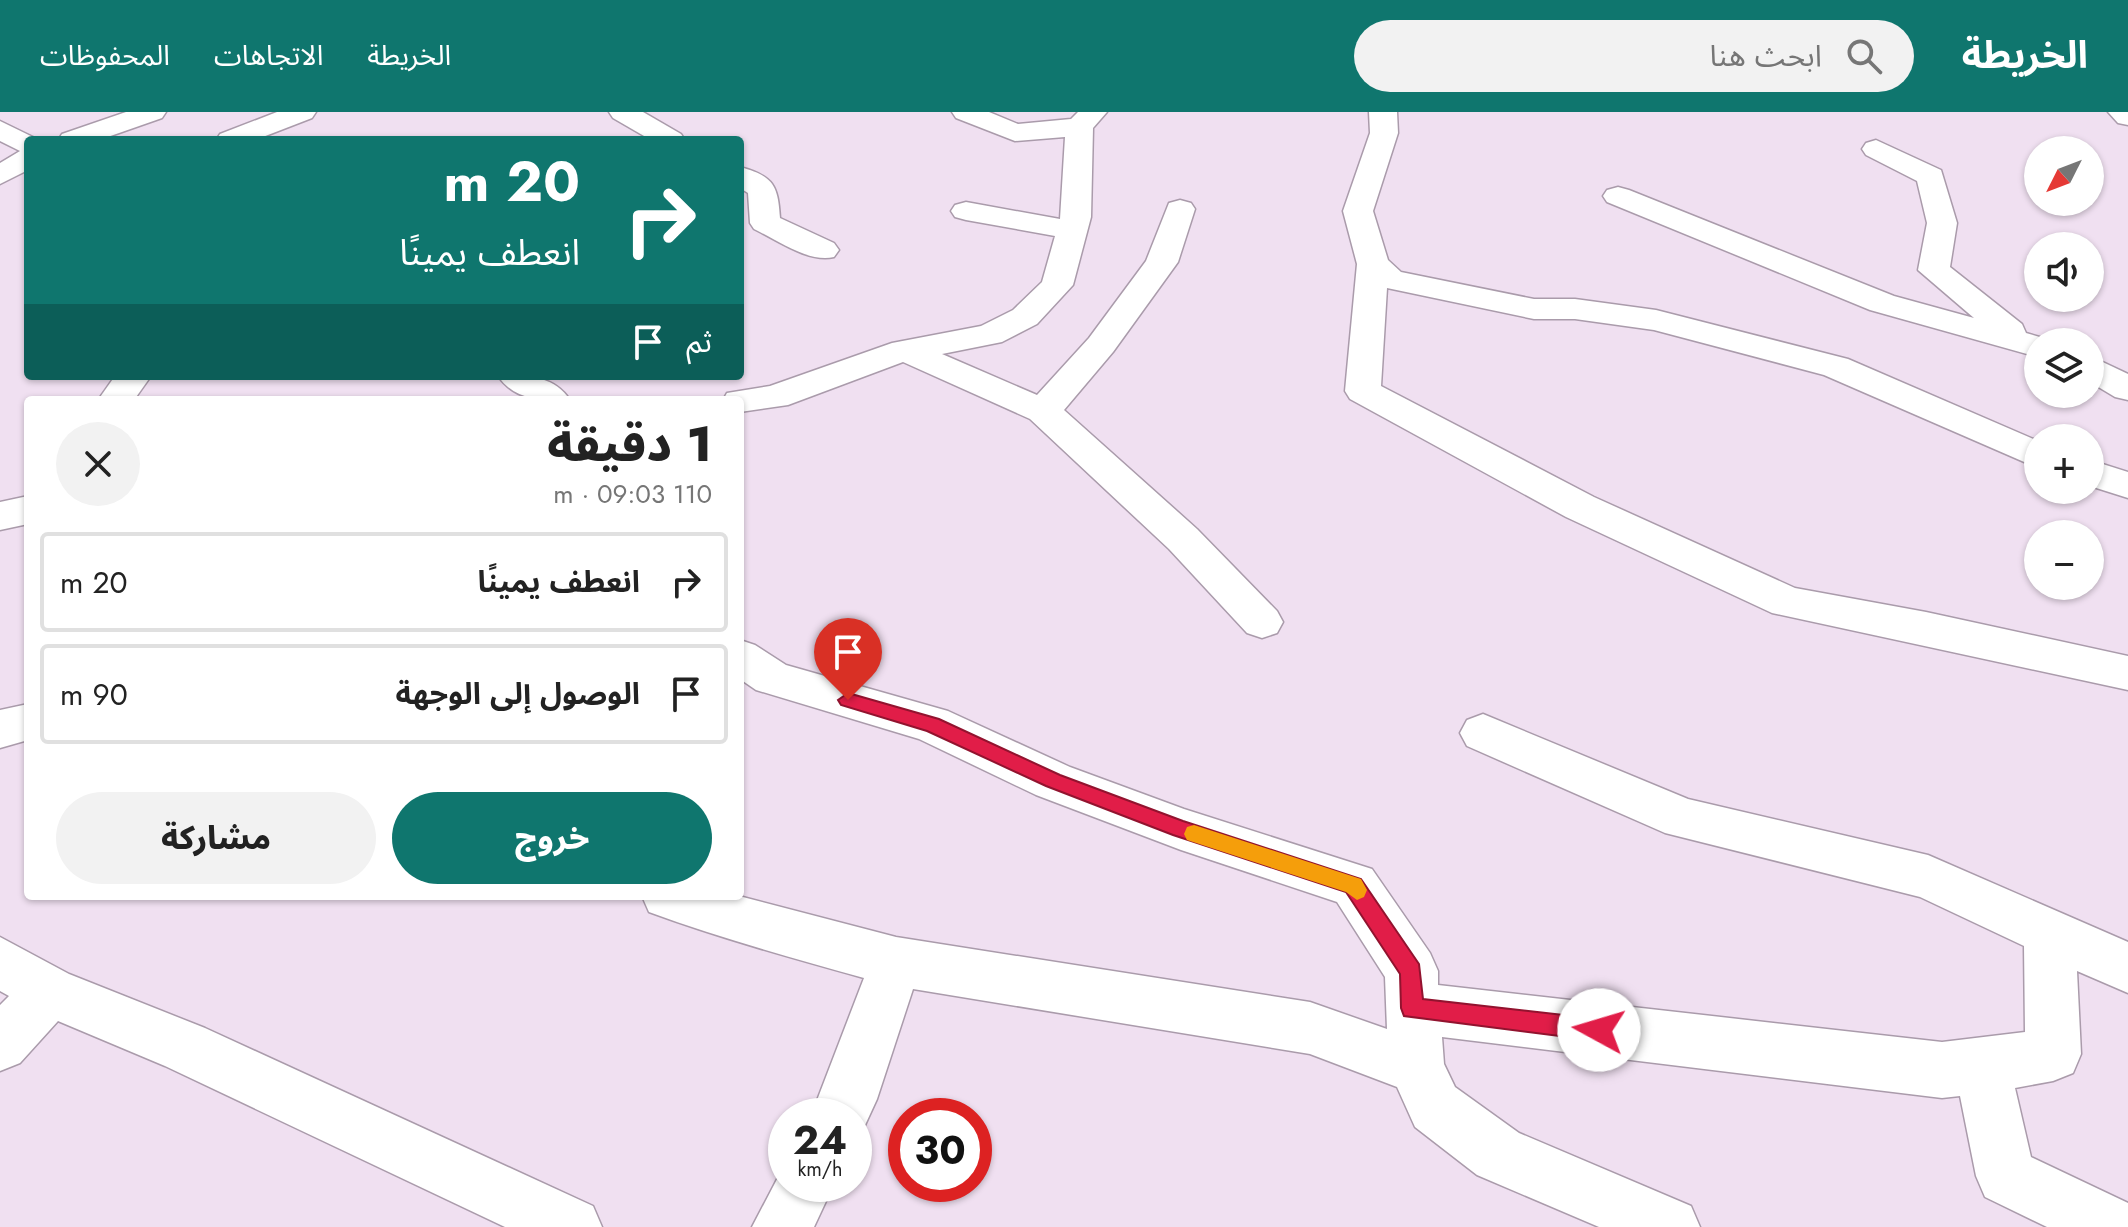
<!DOCTYPE html>
<html lang="ar">
<head>
<meta charset="utf-8">
<style>
	:root { --surface:#fff; --page:#f2f2f2; --text:#222; --muted:#767676; --line:#e0e0e0; --accent:#0f766e }
	body { margin:0; font-family:Jost,"Noto Sans Arabic",sans-serif; background:var(--page); color:var(--text); direction:rtl; height:100vh; display:flex; flex-direction:column; font-size:30px; white-space:nowrap }
	* { box-sizing:border-box; margin:0 }
	p { font-size:26px; color:var(--muted) }
	.icon { flex:none; width:44px; height:44px; fill:none; stroke:currentColor; stroke-width:2; stroke-linecap:round; stroke-linejoin:round }
	.map { position:relative; flex:1; overflow:hidden; direction:ltr }
	.details { position:absolute; left:24px; top:284px; width:720px; height:504px; display:flex; flex-direction:column; background:var(--surface); border-radius:8px; box-shadow:0 2px 6px #0004; direction:rtl }
	.details>* { flex:none }
	.banner { position:absolute; left:24px; top:24px; width:720px; height:244px; border-radius:8px; box-shadow:0 2px 6px #0004; direction:rtl; background:#0f766e; color:#fff; overflow:hidden }
	.needle { width:52px; rotate:228deg }
	.fabs { position:absolute; left:2024px; top:24px; display:grid; gap:16px }
	.fabs a { display:grid; place-items:center; width:80px; height:80px; border-radius:50%; background:var(--surface); box-shadow:0 2px 6px #0004; font-size:40px }
	.speed { position:absolute; left:768px; top:986px; display:flex; gap:16px; font-size:40px; font-weight:700; text-align:center }
	.speed>* { display:grid; place-content:center; width:104px; height:104px; border-radius:50%; background:var(--surface); box-shadow:0 2px 6px #0004; line-height:1 }
	.speed small { font-size:20px; font-weight:400 }
	.speed .limit { border:12px solid #d22; background:#fff; color:#111 }
	.pin { position:absolute; display:grid; place-items:center; width:68px; height:68px; color:#fff; margin:-82px -34px; border-radius:50% 50% 50% 0; rotate:-45deg; box-shadow:0 0 8px #0007 }
	.pin .icon { rotate:45deg }
	.me { position:absolute; width:88px; margin:-44px; rotate:276deg; stroke-linejoin:round; filter:drop-shadow(0 0 6px #0008) }
	.turn { display:flex; align-items:center; gap:28px; height:168px; padding:0 32px; font-size:36px }
	.turn .icon { width:104px; height:104px; stroke-width:2.5 }
	.turn b { display:block; font-size:56px; line-height:68px }
	.then { display:flex; align-items:center; height:76px; padding:0 32px; background:#0003; gap:16px; font-size:30px }
	.round { display:grid; place-items:center; flex:none; width:84px; height:84px; border-radius:42px; background:var(--page) }
	.overview { display:flex; align-items:center; justify-content:space-between; height:136px; padding:0 32px }
	h1 { font-size:48px; font-weight:800; line-height:60px }
	.button { display:flex; gap:16px; margin-top:auto; padding:16px 32px }
	.button a { flex:1; height:92px; border-radius:48px; background:var(--accent); color:#fff; font-size:32px; font-weight:800; line-height:92px; text-align:center }
	.button a+a { background:var(--page); color:var(--text) }
	ul { padding:0; list-style:none }
	li { display:flex; align-items:center; gap:24px; height:100px; margin:0 16px 12px; padding:0 16px; border:4px solid var(--line); border-radius:8px }
	li div { flex:1 }
	li b { display:block; font-size:30px }
	li em { font-style:normal }
	header { display:flex; align-items:center; gap:48px; box-sizing:border-box; height:112px; padding:0 40px; background:var(--accent); color:#fff }
	header strong { font-size:38px }
	nav { display:flex; gap:44px; margin-inline-start:auto; font-size:28px }
	.search { width:560px; height:72px; background:var(--page); display:flex; align-items:center; gap:20px; box-sizing:border-box; padding:0 28px; border-radius:44px; color:var(--muted); font-size:30px }
	.map>svg:first-child { display:block }
	.lines { fill:none; stroke-linecap:round; stroke-linejoin:round }
	.minor-casing { stroke:#aa9bab; stroke-width:3 }
	.minor { fill:#fff; fill-rule:evenodd }
	.route { fill:#e11d48; stroke:#92132f; stroke-width:2 }
	.slow { fill:#f59e0b }
</style>
</head>
<body>
<header>
<strong>الخريطة</strong>
<div class="search"><svg class="icon" aria-label="search" viewBox="0 0 24 24"><circle cx="10" cy="10" r="6"/><path d="M15 15l6 6"/></svg>ابحث هنا</div>
<nav><a>الخريطة</a><a>الاتجاهات</a><a>المحفوظات</a></nav>
</header>
<div class="map">
<svg width="2128" height="1115" viewBox="0 0 2128 1115">
	<rect width="100%" height="100%" fill="#f0e0f1"/>
	<g class="lines">
		<g class="minor-casing">
			<g id="minor">
				<polygon points="126,0 166,0 162,6 99,28 58,28 62,22"/>
				<polygon points="277,0 316,0 312,6 255,28 216,28 220,22"/>
				<polygon points="609,0 643,0 681,22 685,28 651,28 613,6"/>
				<polygon points="952,0 989,0 1018,12 1071,7 1078,0 1107,0 1093,16 1091,105 1073,173 1037,212 1002,230 942,242 1037,283 1089,226 1146,149 1169,91 1180,88 1191,91 1195,97 1178,150 1113,240 1064,298 1197,417 1277,499 1283,510 1277,521 1262,526 1247,521 1169,437 1030,307 903,250 788,293 740,300 740,288 723,288 727,281 770,274 892,231 981,214 1013,198 1042,170 1055,124 966,108 955,105 951,99 955,93 966,90 1060,107 1065,25 1015,29 956,6"/>
				<polygon points="1369,0 1397,0 1398,21 1373,99 1388,148 1401,160 1534,187 1575,187 1656,198 1848,247 2038,329 2038,356 1824,263 1654,218 1575,207 1534,207 1387,176 1381,274 1594,385 1795,476 1926,500 2128,544 2128,578 1772,501 1566,405 1350,287 1345,279 1357,152 1343,99 1370,21"/>
				<polygon points="2108,0 2128,0 2128,13 2118,11"/>
				<polygon points="0,9 39,28 28,28 28,58 0,72 0,51 20,39 0,29"/>
				<polygon points="1876,28 1941,58 1957,111 1950,155 2022,212 2026,221 2050,228 2052,230 2038,230 2038,245 1870,198 1607,90 1603,84 1607,78 1618,75 1629,78 1894,184 1974,206 1918,158 1927,111 1917,69 1866,43 1862,37 1866,31"/>
				<path d="M740,55C774,64 778,74 780,106L834,131L839,138L834,145C808,151 777,128 754,117L750,111L748,81L740,76Z"/>
				<polygon points="2090,244 2128,262 2128,288 2115,285 2090,270"/>
				<polygon points="115,264 151,264 134,288 98,288"/>
				<path d="M498,264C526,264 553,262 570,288C542,288 516,290 498,264Z"/>
				<polygon points="2090,348 2128,360 2128,386 2090,374"/>
				<polygon points="28,384 28,412 0,418 0,390"/>
				<path d="M740,528L755,533L786,553L948,599L1070,655L1184,697L1372,757L1430,841L1438,859V873L1942,930L2025,920L2024,834L1920,785L1665,721L1467,634L1460,621L1467,608L1483,602L1688,687L1928,743L2128,830V881L2077,859L2081,942L2073,961L2053,969L2015,976L2031,1045L2128,1091V1115H2047L1985,1085L1976,1064L1960,984L1942,986L1442,925L1444,952L1455,975L1519,1021L1691,1094L1700,1115H1599L1477,1063L1415,1015L1397,975L1310,942L913,877L877,987L860,1024L854,1027V1004H811L864,866C792,846 720,826 649,800L642,784H739L896,825L1310,890L1387,917L1385,865L1337,790L1181,738L1036,683L919,627L756,578L740,567Z"/>
				<polygon points="28,592 28,628 0,636 0,598"/>
				<polygon points="0,825 69,862 205,916 593,1094 602,1115 505,1115 165,954 58,909 20,951 0,959 0,893 9,884 0,879"/>
				<polygon points="786,1050 786,1072 834,1072 814,1115 752,1115"/>
			</g>
		</g>
		<use href="#minor" class="minor"/>
	</g>
	<polygon class="route" points="848,581 939,607 1060,663 1183,709 1361,767 1419,852 1423,887 1599,907 1607,911 1610,918 1607,926 1599,929 1404,904 1401,896 1400,862 1346,780 1173,723 1046,674 927,619 841,593 838,588"/>
	<polygon class="slow" points="1194,713 1361,767 1367,778 1364,785 1357,788 1346,780 1187,728 1184,722 1187,715"/>
</svg>
<div class="fabs">
<a><svg class="needle" viewBox="-14 -14 28 28"><path d="M0-13l5 13h-10z" fill="#e53935"/><path d="M0 13l5-13h-10z" fill="#767676"/></svg></a>
<a><svg class="icon" aria-label="sound" viewBox="0 0 24 24"><path d="M4 9h4l5-4v14l-5-4H4zM17 9q2 3 0 6"/></svg></a>
<a><svg class="icon" aria-label="layers" viewBox="0 0 24 24"><path d="M12 4l9 5-9 5-9-5zM3 14l9 5 9-5"/></svg></a>
<a>+</a>
<a>−</a>
</div>
<div class="speed"><div>24<small>km/h</small></div><div class="limit">30</div></div>
<div class="pin" style="left:848px;top:588px;background:#d93025"><svg class="icon" aria-label="arrive" viewBox="0 0 24 24"><path d="M6 21V4h12l-3 4 3 4H6"/></svg></div>
<svg class="me" style="left:1599px;top:918px" viewBox="-20 -20 40 40"><circle r="19" fill="#fff"/><path d="M0-13L10 11 0 6-10 11z" fill="#e11d48"/></svg>
<div class="banner">
<div class="turn"><svg class="icon" aria-label="right" viewBox="0 0 24 24"><path d="M7 20v-9h11M14 6l5 5-5 5"/></svg><div><b>20 m</b>انعطف يمينًا</div></div>
<div class="then">ثم<svg class="icon" aria-label="arrive" viewBox="0 0 24 24"><path d="M6 21V4h12l-3 4 3 4H6"/></svg></div>
</div>
<section class="details">
<div class="overview"><div><h1>1 دقيقة</h1><p>110 m · 09:03</p></div><a class="round"><svg class="icon" aria-label="close" viewBox="0 0 24 24"><path d="M6 6l12 12M18 6L6 18"/></svg></a></div>
<ul>
<li><svg class="icon" aria-label="right" viewBox="0 0 24 24"><path d="M7 20v-9h11M14 6l5 5-5 5"/></svg><div><b>انعطف يمينًا</b></div><em>20 m</em></li>
<li><svg class="icon" aria-label="arrive" viewBox="0 0 24 24"><path d="M6 21V4h12l-3 4 3 4H6"/></svg><div><b>الوصول إلى الوجهة</b></div><em>90 m</em></li>
</ul>
<div class="button"><a>خروج</a><a>مشاركة</a></div>
</section>
</div>
</body>
</html>
